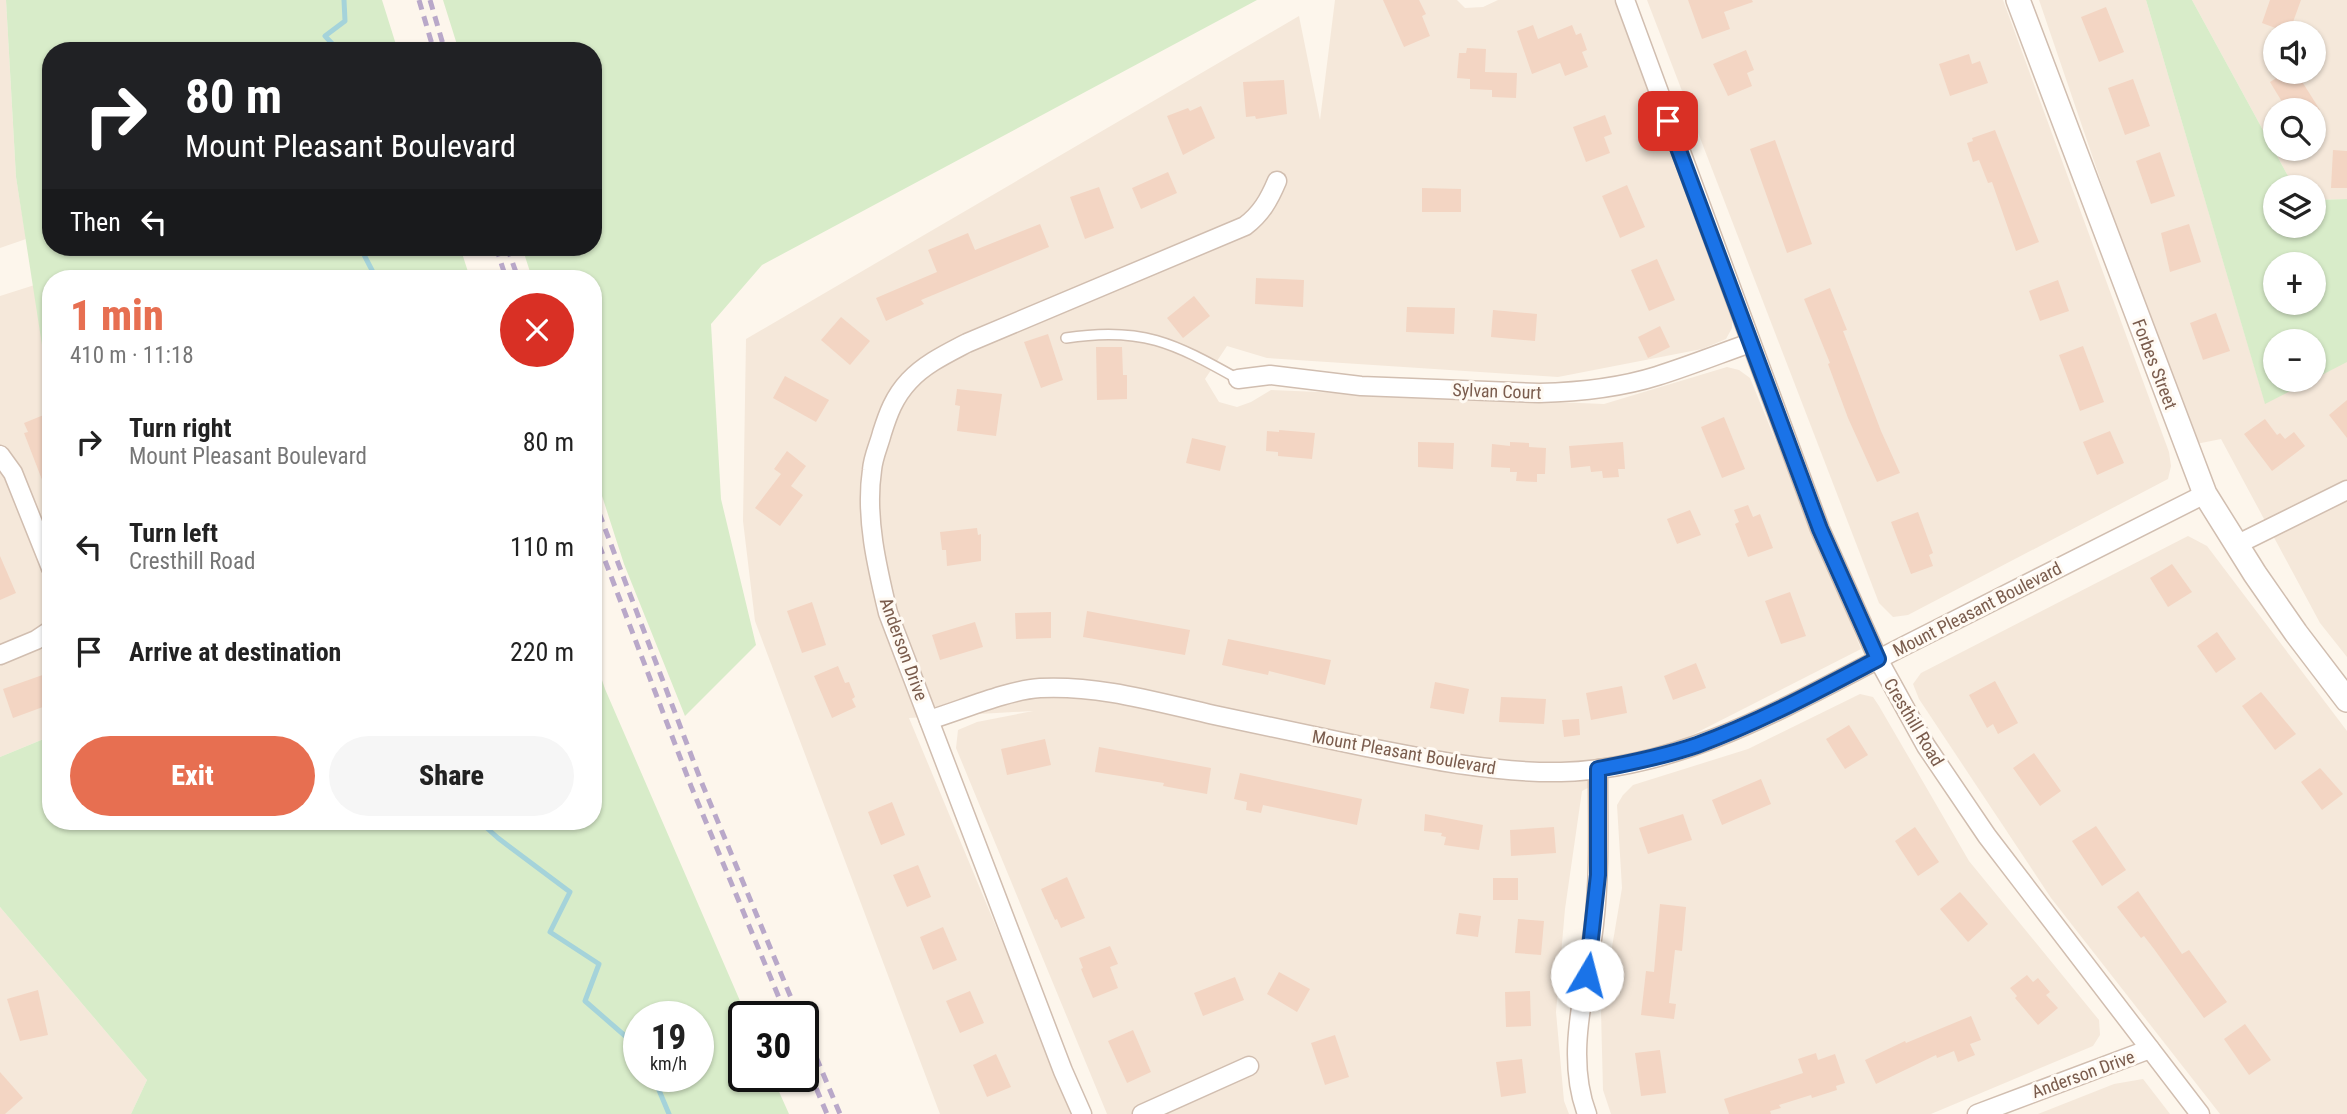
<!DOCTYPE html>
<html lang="en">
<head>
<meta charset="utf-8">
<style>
	:root { --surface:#fff; --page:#f6f6f6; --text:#222; --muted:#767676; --accent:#e76f51 }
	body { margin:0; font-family:"Roboto Condensed",sans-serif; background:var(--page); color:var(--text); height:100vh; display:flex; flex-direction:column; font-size:26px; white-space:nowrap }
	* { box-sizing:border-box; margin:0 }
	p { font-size:23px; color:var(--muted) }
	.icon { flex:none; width:38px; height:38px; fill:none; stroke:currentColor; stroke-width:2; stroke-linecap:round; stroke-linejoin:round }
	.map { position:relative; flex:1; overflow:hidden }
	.side { position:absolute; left:42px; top:270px; width:560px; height:560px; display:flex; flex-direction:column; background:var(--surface); border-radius:28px; box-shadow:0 2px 5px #0004 }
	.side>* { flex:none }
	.top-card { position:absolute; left:42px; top:42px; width:560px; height:214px; border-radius:28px; box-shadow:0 2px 5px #0004; background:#202124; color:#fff; overflow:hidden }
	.buttons { position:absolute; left:2263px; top:21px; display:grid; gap:14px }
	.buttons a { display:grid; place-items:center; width:63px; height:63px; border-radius:50%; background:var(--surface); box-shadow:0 2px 5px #0004; font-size:35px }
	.speed { position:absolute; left:623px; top:1001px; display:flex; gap:14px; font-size:35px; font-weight:700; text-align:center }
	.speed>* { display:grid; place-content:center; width:91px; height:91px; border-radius:50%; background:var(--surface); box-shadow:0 2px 5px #0004; line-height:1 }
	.speed small { font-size:18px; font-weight:400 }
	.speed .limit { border:4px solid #111; border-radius:10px; background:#fff; color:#111 }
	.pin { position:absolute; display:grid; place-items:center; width:60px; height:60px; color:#fff; margin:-30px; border-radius:14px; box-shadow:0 4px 10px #0006 }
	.me { position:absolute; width:77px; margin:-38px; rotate:8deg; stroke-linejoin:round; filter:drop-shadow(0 0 5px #0008) }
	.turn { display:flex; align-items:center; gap:24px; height:147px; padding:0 28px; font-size:32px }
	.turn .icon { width:91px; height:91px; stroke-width:2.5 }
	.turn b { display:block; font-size:49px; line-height:60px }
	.then { display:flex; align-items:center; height:66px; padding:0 28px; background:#0003; gap:14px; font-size:26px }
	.round { display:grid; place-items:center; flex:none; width:74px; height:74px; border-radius:37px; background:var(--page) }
	.overview { display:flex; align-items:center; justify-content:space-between; height:119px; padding:0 28px }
	h1 { font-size:42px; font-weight:800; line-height:52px; color:var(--accent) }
	.button { display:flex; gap:14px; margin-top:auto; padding:14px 28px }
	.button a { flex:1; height:80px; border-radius:42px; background:var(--accent); color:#fff; font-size:28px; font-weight:800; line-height:80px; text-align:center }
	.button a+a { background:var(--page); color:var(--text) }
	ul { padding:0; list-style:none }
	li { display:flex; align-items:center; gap:21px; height:105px; padding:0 28px }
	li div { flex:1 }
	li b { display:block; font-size:26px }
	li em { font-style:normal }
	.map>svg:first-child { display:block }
	.residential { fill:#f5e8da; fill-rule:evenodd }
	.green { fill:#d8ecc9; fill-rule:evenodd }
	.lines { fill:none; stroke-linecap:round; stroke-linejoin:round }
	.stream { stroke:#a5d3da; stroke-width:5 }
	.building { fill:#f3d5c3 }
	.service-casing { stroke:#d1beb0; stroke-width:12 }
	.minor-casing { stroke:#d1beb0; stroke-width:21 }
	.tertiary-casing { stroke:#d1beb0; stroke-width:26 }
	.service { stroke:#fff; stroke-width:9 }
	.minor { stroke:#fff; stroke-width:18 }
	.tertiary { stroke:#fff; stroke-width:23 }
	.rail { stroke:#b9a8c9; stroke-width:5; stroke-dasharray:10 7; stroke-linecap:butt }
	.route-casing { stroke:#114b97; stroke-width:18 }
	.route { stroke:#1a73e8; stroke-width:12 }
	.labels { text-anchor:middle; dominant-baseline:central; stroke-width:6; stroke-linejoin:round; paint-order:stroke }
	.street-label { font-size:18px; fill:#7a5c4d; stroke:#fffaf3 }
</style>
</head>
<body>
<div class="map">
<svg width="2347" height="1114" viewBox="0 0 2347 1114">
	<rect width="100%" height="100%" fill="#fdf6ec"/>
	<g class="residential">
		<polygon points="0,0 6,0 16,177 26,239 0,248"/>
		<polygon points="1335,0 1457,0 1465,8 1483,7 1498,0 1614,0 1732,315 1732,328 1726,339 1702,349 1558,377 1267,358 1227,346 1205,379 1219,402 1237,407 1251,402 1271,390 1604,404 1727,367 1739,370 1750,378 1861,649 1582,791 1565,909 1556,1012 1564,1101 1569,1114 1107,1114 956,748 958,730 977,722 1033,711 909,718 1074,1114 940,1114 755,621 743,521 746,339 1299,16 1320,120"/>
		<polygon points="1647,0 2003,0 2169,452 2171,466 2168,479 1908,615 1893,617 1879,603"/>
		<polygon points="2039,0 2146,0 2265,403 2309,380 2314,380 2314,377 2347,359 2347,657 2320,623 2221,439 2191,445"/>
		<path d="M2192,0H2347V199L2314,200V187H2294ZM2275,33H2314V72H2275ZM2275,110H2314V149H2275Z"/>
		<polygon points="44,282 51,342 51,736 0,757 0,296"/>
		<polygon points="2188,536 2207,546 2347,731 2347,1114 2220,1114 2051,898 1919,699 1913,684 1921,673"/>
		<polygon points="1860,694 1873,697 1879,706 1969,861 2099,1020 2100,1035 2093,1046 1931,1114 1611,1114 1603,1090 1601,1012 1622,888 1617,805 1623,795 1633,785 1748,749"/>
		<polygon points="0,907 147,1080 131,1114 0,1114"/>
		<polygon points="2143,1079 2170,1114 2038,1114 2114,1084"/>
	</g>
	<g class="green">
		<polygon points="6,0 382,0 398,51 51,51 51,247 460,247 470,278 51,278 51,361 42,345 16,177"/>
		<polygon points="443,0 1257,0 762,265 711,324 721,499 756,645 685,716 624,564 593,468 593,278 532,278 522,247 593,247 593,51 459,51"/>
		<path d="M2146,0H2192L2294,187H2275V226H2314V200L2347,199V362L2314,379V341H2275V380H2312L2265,404ZM2275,264H2314V303H2275Z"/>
		<path d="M593,653L605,689L747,1017H744V1076H772L789,1114H131L147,1080L0,907V757L51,736V821H593ZM639,1017H698V1076H639Z"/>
	</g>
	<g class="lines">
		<g class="stream">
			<polyline points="339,51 325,36 345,21 344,0"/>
			<polyline points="360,247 376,278"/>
			<polyline points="479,821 498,838 570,892 550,932 599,964 585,1001 639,1048"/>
			<polyline points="653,1076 669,1114"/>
		</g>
	</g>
	<g class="building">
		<polygon points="1383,0 1419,0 1426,14 1422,16 1430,36 1404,47"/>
		<polygon points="1688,0 1752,0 1753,2 1724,12 1730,29 1702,39"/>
		<polygon points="2270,0 2301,0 2289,33 2262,23"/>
		<polygon points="2106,7 2124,52 2099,62 2081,17"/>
		<polygon points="1533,25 1538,39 1572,25 1576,35 1581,33 1587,50 1582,52 1588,67 1565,76 1560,63 1532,74 1517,31"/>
		<polygon points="1467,48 1486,49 1485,72 1517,73 1516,98 1492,97 1492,90 1470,89 1470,79 1457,78 1459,53 1466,53"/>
		<polygon points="1746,50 1754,70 1747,73 1752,86 1728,96 1713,64"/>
		<polygon points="1969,54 1972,64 1980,61 1988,83 1950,96 1939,64"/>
		<polygon points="2286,72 2296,72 2320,110 2287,110 2270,82"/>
		<polygon points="2133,79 2150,126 2125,135 2108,88"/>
		<polygon points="1284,80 1287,114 1256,119 1255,116 1246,117 1243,82"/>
		<polygon points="1201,106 1215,138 1183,155 1167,116 1188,108 1190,111"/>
		<polygon points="1605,115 1612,134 1604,137 1610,153 1586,162 1573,127"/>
		<polygon points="1995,130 2039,242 2016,251 1992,182 1988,183 1979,160 1973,162 1967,143 1973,141 1972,138"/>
		<polygon points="1775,140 1812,244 1787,253 1750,149"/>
		<polygon points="2333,150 2347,151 2347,188 2331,188"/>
		<polygon points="2160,152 2175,196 2151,204 2136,161"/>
		<polygon points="1168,172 1177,193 1141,209 1132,188"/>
		<polygon points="1627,185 1645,227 1620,238 1602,196"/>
		<polygon points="1099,187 1114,228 1085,239 1070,197"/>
		<polygon points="1422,188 1461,189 1461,212 1422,212"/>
		<polygon points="1040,224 1049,247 921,300 924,304 886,321 876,298 937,272 928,250 968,233 975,250"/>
		<polygon points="2189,224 2201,262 2170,272 2161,233"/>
		<polygon points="1657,259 1675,300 1649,311 1631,270"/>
		<polygon points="1256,278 1304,280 1303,307 1255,304"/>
		<polygon points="2058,280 2069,311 2040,321 2029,291"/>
		<polygon points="1830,288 1847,330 1843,331 1881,431 1900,473 1877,482 1848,418 1828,364 1830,363 1804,299"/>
		<polygon points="1194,296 1210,316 1183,338 1167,318"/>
		<polygon points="1407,307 1455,308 1454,334 1406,332"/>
		<polygon points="1493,310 1537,314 1535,341 1491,337"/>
		<polygon points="2216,313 2230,351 2203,360 2190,323"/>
		<polygon points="841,317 870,341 850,365 821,340"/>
		<polygon points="1660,326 1670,347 1648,358 1638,337"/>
		<polygon points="1048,334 1063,380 1041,388 1024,342"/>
		<polygon points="2083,346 2104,402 2080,411 2059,355"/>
		<polygon points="1096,347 1122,347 1123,375 1127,375 1127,399 1097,400"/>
		<polygon points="785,376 829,400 816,422 773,398"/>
		<polygon points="957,389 1002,394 996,436 957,431 960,406 955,405"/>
		<polygon points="2347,400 2347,438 2329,415"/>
		<polygon points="51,412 51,497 49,498 24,433 28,432 24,423"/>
		<polygon points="1724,417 1745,469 1722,478 1701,427"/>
		<polygon points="2265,419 2277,435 2280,433 2285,439 2294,432 2305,446 2272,471 2244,434"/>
		<polygon points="1279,430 1315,433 1312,459 1278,456 1278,452 1266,451 1267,431 1279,432"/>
		<polygon points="2110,431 2124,463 2097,475 2083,442"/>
		<polygon points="1192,438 1226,446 1220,471 1186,463"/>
		<polygon points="1418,442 1454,443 1453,469 1418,467"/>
		<polygon points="1510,442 1529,443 1529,447 1546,448 1545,474 1537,474 1537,482 1516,481 1517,472 1510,472 1510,468 1491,467 1492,444 1510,446"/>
		<polygon points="1623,442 1625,469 1618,469 1619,477 1603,478 1602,471 1591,472 1590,466 1571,468 1569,446"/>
		<polygon points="787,451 806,466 791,486 803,495 780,526 755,508 781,474 774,469"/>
		<polygon points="1748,505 1753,517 1760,514 1773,548 1748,557 1735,524 1739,522 1734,510"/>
		<polygon points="1690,510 1701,535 1677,544 1667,519"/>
		<polygon points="1918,512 1933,553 1929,555 1933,566 1911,574 1891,522"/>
		<polygon points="977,528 978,535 981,534 981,561 947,566 946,550 942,550 940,532"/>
		<polygon points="0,556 16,593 0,600"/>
		<polygon points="2172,564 2192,592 2168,607 2150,578"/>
		<polygon points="1790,592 1806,636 1781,644 1765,601"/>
		<polygon points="812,602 826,645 802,653 787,611"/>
		<polygon points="1087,611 1190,630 1185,655 1083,637"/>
		<polygon points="1051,612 1051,638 1016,639 1015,613"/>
		<polygon points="975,622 983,647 940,660 932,635"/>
		<polygon points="2217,632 2236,659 2216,673 2197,646"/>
		<polygon points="1228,639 1331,660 1325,685 1269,671 1268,675 1222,665"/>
		<polygon points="1696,663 1706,688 1673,700 1664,676"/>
		<polygon points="838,666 845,683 849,682 855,697 852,699 856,707 832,718 814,676"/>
		<polygon points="51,672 51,704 13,718 3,689"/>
		<polygon points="1995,681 2018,723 1998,734 1993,724 1987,728 1969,695"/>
		<polygon points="1435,682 1469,689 1464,714 1430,708"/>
		<polygon points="1622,686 1627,713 1591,720 1586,693"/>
		<polygon points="2261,692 2296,734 2275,750 2242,706"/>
		<polygon points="1501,697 1546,699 1544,724 1499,722"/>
		<polygon points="1579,719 1580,735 1564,737 1562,720"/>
		<polygon points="1849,725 1868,755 1845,769 1826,739"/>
		<polygon points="1045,739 1051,765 1007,775 1001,749"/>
		<polygon points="1099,747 1211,768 1207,794 1163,786 1164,783 1095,772"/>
		<polygon points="2034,753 2061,791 2040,806 2013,768"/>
		<polygon points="2320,768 2343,794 2322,810 2301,782"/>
		<polygon points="1240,773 1362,799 1357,825 1263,805 1261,813 1246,810 1247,802 1234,799"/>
		<polygon points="1761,779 1771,804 1722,825 1712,800"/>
		<polygon points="892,802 905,835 881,845 868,812"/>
		<polygon points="1425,814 1483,825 1479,850 1444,845 1446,837 1441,836 1442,833 1424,831"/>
		<polygon points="1683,814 1692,840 1648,854 1639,828"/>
		<polygon points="2096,826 2126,870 2102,886 2072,841"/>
		<polygon points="1554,827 1556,853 1511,856 1510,830"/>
		<polygon points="1915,827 1939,862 1918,876 1895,841"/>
		<polygon points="918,865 931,897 907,907 893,875"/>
		<polygon points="1067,877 1085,918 1061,928 1057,919 1055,920 1041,889"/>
		<rect x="1493" y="878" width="25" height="22"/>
		<polygon points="2138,891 2182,954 2189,950 2227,1002 2204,1018 2154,949 2144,936 2141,938 2117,907"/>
		<polygon points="1960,892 1988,924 1968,942 1940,909"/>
		<polygon points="1660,904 1686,907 1682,951 1675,950 1669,1003 1676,1004 1674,1019 1641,1015 1646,971 1654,972"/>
		<polygon points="1459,913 1481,916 1478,937 1456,934"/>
		<polygon points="1518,919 1544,921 1541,955 1515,953"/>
		<polygon points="943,927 957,960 933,970 920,937"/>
		<polygon points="1110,946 1118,964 1110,967 1118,988 1093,998 1081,969 1083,968 1079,958"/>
		<polygon points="1279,972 1310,989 1297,1012 1267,994"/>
		<polygon points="2027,975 2033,982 2038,978 2050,992 2046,995 2058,1008 2038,1025 2015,998 2017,996 2010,988"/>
		<polygon points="1235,977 1244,1000 1203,1016 1194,993"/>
		<polygon points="38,990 48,1035 20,1041 7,999"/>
		<polygon points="970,991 984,1023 960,1033 946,1001"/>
		<polygon points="1530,991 1531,1026 1506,1027 1505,992"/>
		<polygon points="1971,1016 1981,1040 1970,1044 1975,1055 1958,1062 1954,1051 1937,1058 1936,1055 1876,1084 1865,1060 1905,1041 1906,1043"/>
		<polygon points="2245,1024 2271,1060 2249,1075 2224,1039"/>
		<polygon points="1133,1030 1151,1072 1127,1083 1108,1041"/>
		<polygon points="1335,1035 1349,1077 1325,1085 1311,1043"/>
		<polygon points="1660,1050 1666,1093 1641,1096 1635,1053"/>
		<polygon points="1816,1053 1818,1060 1835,1054 1845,1083 1836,1086 1837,1090 1812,1098 1811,1095 1779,1105 1781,1108 1770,1111 1771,1114 1729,1114 1724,1099 1803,1073 1798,1059"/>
		<polygon points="996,1054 1011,1087 987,1097 973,1065"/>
		<polygon points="1522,1059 1526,1093 1501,1097 1496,1062"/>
		<polygon points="0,1072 23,1098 5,1114 0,1114"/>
	</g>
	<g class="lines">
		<g class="service-casing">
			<path id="service" d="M1066,338C1141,326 1174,343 1238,379"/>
		</g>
		<g class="minor-casing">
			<g id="minor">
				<polyline points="1625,0 1820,529 1878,659 1926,746 1987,836 2200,1114"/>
				<path d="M1238,379L1270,375L1361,386L1539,393C1579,392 1619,388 1657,376C1689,366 1719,354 1750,343"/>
				<polyline points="0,455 13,473 51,568"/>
				<polyline points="2236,545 2347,490"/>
				<polyline points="0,655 36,640 51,630"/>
				<path d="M929,720C962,710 1008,690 1040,688C1099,685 1156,702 1214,715C1264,726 1315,736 1366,747C1431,760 1495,773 1561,772C1687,769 1799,699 1908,644C2007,594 2106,544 2205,494"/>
				<path d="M1082,1114L1063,1071L888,613C877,567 865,517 872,470C873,457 879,445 882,433C888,414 894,397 909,381C925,364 946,354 967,343L1245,226C1261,214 1269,200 1277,181"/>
				<polyline points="1142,1114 1249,1066"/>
				<path d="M1587,1114C1564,1054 1587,986 1594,924C1600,873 1598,821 1598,769"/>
				<polyline points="1977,1114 2150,1049"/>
			</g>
		</g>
		<g class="tertiary-casing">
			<polyline id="tertiary" points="2018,0 2205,494 2255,574 2296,633 2347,700"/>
		</g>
		<use href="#service" class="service"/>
		<use href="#minor" class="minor"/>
		<use href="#tertiary" class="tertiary"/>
		<g class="rail">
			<polyline points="419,0 434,51"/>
			<polyline points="430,0 445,51"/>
			<polyline points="496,247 506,278"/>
			<polyline points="507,247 518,278"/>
			<polyline points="593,497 701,781 799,1017"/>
			<polyline points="593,529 691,786 787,1017"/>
			<polyline points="803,1026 840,1114"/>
			<polyline points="803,1057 827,1114"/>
		</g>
	</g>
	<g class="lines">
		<g class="route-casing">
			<path id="route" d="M1587,975L1598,875V769C1631,763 1665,756 1697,745C1760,722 1819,690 1878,659L1820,529L1668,121"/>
		</g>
		<use href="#route" class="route"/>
	</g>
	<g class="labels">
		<g class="street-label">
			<text transform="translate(2155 364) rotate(69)">Forbes Street</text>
			<text transform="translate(1497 391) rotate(2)">Sylvan Court</text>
			<text transform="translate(1977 609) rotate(-27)">Mount Pleasant Boulevard</text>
			<text transform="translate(904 649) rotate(70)">Anderson Drive</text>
			<text transform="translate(1914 722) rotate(59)">Cresthill Road</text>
			<text transform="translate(1404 752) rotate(10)">Mount Pleasant Boulevard</text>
			<text transform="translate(2083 1074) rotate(-20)">Anderson Drive</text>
		</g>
	</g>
</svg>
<div class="buttons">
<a><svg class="icon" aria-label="sound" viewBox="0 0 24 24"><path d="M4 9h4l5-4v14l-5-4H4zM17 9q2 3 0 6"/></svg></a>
<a><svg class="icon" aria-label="search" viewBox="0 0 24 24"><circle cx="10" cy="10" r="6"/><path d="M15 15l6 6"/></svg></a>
<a><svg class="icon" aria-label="layers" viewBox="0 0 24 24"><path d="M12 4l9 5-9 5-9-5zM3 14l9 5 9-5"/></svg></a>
<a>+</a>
<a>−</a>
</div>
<div class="speed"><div>19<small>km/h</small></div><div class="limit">30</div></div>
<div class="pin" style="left:1668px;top:121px;background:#d93025"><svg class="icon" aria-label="arrive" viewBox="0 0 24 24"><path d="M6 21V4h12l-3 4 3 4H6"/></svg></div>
<svg class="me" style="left:1587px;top:975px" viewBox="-20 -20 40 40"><circle r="19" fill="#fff"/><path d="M0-13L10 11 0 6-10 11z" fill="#1a73e8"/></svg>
<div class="top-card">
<div class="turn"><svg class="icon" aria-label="right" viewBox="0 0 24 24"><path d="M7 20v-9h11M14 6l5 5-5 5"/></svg><div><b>80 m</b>Mount Pleasant Boulevard</div></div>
<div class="then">Then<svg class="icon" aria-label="left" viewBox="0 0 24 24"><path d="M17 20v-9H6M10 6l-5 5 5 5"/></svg></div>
</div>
<section class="side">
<div class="overview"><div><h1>1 min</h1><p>410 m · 11:18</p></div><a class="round" style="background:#d93025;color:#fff"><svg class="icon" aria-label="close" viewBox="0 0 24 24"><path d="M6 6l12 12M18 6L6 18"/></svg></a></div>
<ul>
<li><svg class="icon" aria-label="right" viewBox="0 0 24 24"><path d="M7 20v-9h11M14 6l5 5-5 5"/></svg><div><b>Turn right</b><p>Mount Pleasant Boulevard</p></div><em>80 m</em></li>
<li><svg class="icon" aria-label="left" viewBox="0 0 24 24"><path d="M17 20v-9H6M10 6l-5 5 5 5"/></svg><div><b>Turn left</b><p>Cresthill Road</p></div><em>110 m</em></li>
<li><svg class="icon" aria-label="arrive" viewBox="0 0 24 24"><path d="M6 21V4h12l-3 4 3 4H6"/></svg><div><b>Arrive at destination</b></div><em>220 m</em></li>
</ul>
<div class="button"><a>Exit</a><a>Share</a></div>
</section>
</div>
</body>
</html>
